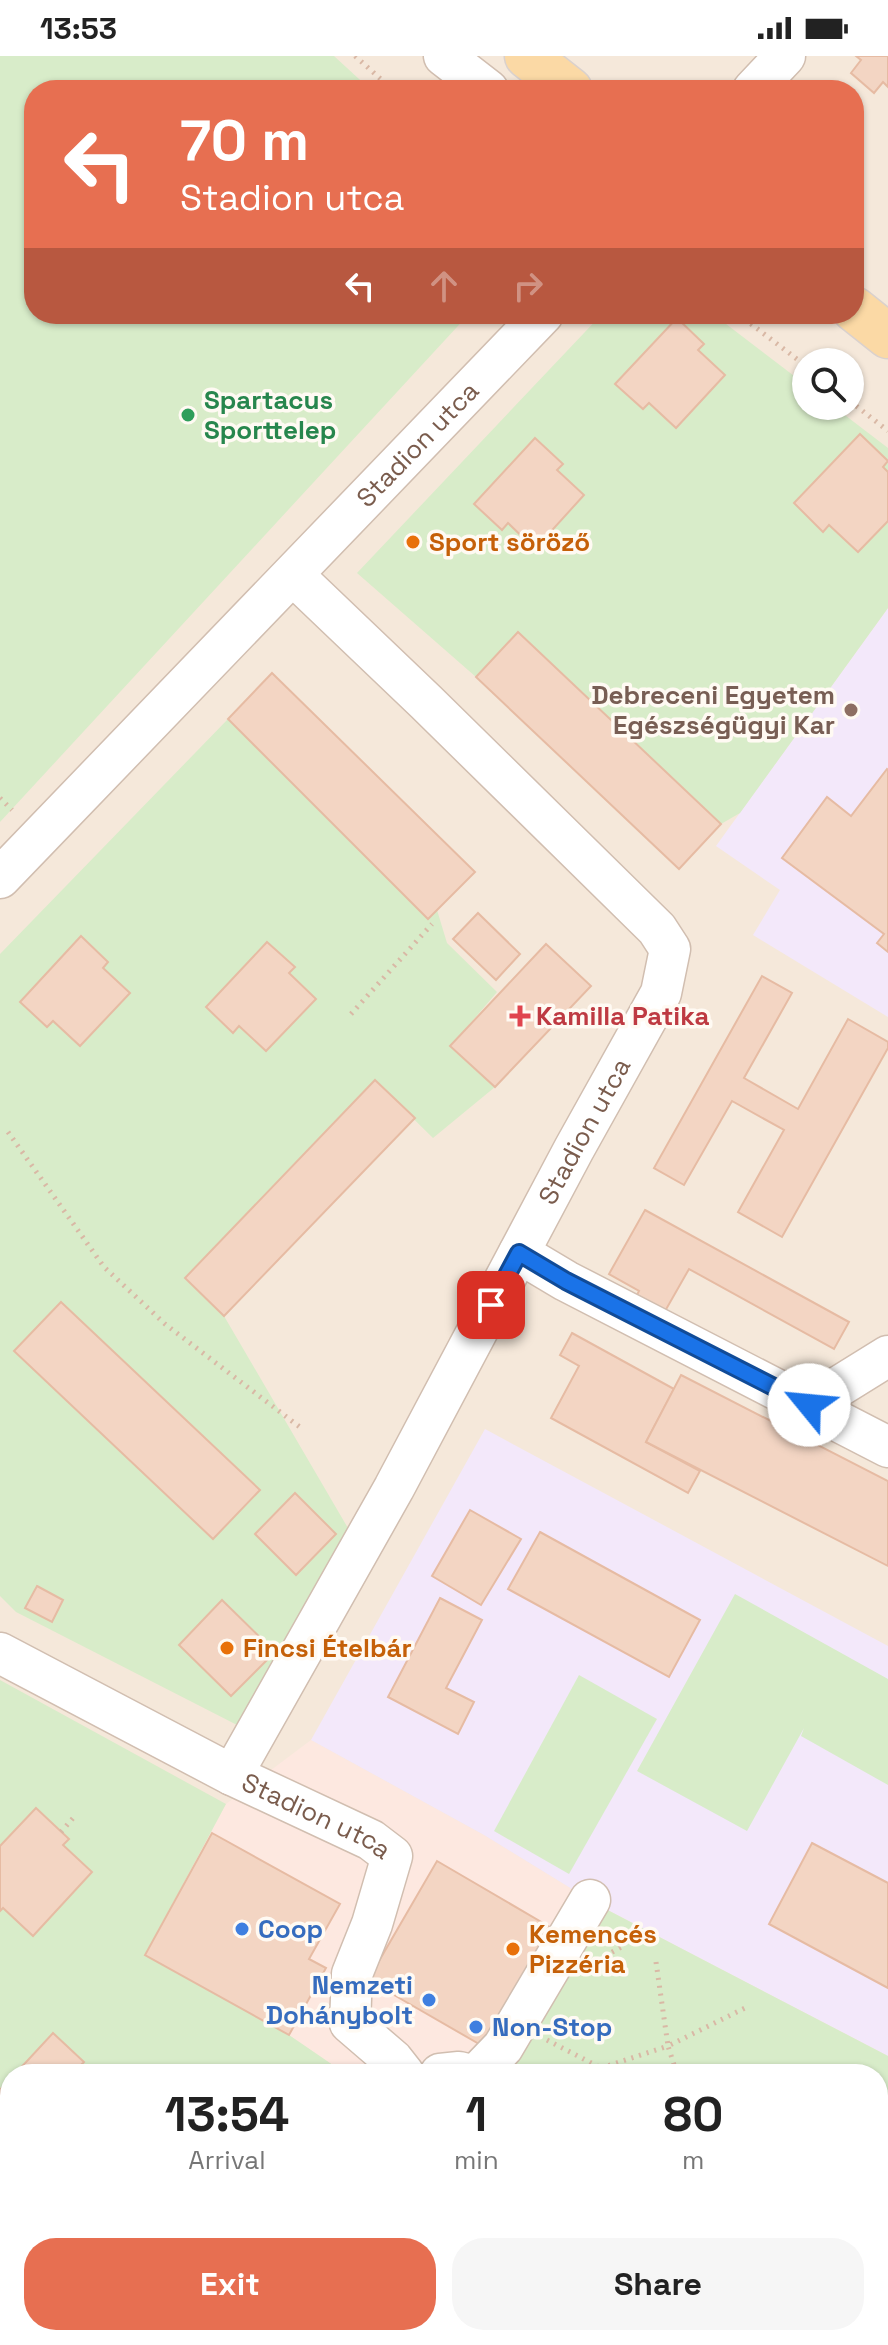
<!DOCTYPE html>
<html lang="en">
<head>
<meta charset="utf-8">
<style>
	:root { --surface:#fff; --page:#f6f6f6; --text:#222; --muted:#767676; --accent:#e76f51 }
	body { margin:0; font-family:"Space Grotesk",sans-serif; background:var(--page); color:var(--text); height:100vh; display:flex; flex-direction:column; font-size:30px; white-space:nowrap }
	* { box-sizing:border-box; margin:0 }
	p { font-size:26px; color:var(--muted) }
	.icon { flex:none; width:44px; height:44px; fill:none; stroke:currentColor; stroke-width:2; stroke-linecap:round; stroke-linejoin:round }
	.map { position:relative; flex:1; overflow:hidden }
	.panel { position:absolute; left:0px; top:2008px; width:888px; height:282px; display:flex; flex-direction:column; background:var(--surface); border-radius:32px 32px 0 0; box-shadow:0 2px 6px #0004 }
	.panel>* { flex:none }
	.banner { position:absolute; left:24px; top:24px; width:840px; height:244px; border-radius:32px; box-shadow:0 2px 6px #0004; background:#e76f51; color:#fff; overflow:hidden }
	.controls { position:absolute; left:792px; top:292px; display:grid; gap:16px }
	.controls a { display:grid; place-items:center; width:72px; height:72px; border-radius:50%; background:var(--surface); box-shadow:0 2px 6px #0004; font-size:40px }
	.pin { position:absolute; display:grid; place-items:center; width:68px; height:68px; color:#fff; margin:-34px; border-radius:16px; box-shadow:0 4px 12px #0006 }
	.me { position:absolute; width:88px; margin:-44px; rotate:298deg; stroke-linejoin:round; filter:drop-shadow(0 0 6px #0008) }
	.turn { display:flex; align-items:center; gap:28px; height:168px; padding:0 24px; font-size:36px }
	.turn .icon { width:104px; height:104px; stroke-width:2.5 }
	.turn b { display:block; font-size:56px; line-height:68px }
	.lanes { display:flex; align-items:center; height:76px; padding:0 24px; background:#0003; justify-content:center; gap:40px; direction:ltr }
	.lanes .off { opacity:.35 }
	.eta { display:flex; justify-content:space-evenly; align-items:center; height:136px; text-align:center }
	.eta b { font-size:48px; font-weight:600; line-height:56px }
	.cta { display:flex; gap:16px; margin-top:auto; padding:16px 24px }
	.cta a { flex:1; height:92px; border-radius:32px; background:var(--accent); color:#fff; font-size:32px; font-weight:600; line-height:92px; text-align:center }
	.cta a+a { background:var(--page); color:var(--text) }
	.status { display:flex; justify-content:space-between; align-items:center; height:56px; padding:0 40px; background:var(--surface); direction:ltr }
	.status svg { height:22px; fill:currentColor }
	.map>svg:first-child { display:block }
	.residential { fill:#f5e8da; fill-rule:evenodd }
	.commercial { fill:#fde8e0 }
	.education { fill:#f3e8fa }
	.green { fill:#d8ecc9 }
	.building { fill:#f3d5c3; stroke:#e6bba3; stroke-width:2 }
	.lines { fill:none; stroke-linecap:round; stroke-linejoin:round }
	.minor-casing { stroke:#d1beb0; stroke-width:43 }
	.major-casing { stroke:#dad1cd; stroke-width:47 }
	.path { stroke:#d9b8a5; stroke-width:5; stroke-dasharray:2 6; stroke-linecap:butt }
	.minor { stroke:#fff; stroke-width:40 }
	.major { stroke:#fbd9a5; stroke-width:44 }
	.route-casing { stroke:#114b97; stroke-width:20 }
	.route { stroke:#1a73e8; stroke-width:14 }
	.leisure-dot { fill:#2e9e5b; stroke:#fffaf3; stroke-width:3 }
	.food-dot { fill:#e8710a; stroke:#fffaf3; stroke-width:3 }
	.education-dot { fill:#8d6e63; stroke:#fffaf3; stroke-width:3 }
	.health-dot { fill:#e0444e; stroke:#fffaf3; stroke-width:3 }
	.shop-dot { fill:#3f7fe0; stroke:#fffaf3; stroke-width:3 }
	.labels { text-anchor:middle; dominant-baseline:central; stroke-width:7; stroke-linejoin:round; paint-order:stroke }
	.leisure-label { font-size:26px; font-weight:bold; fill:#27864d; stroke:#fffaf3; text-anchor:start }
	.street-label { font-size:26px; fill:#7a5c4d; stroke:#fffaf3 }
	.food-label { font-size:26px; font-weight:bold; fill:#c56008; stroke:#fffaf3; text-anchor:start }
	.education-label { font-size:26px; font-weight:bold; fill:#785e54; stroke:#fffaf3; text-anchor:end }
	.health-label { font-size:26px; font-weight:bold; fill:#be3a42; stroke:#fffaf3; text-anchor:start }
	.shop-label { font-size:26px; font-weight:bold; fill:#366cbe; stroke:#fffaf3; text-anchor:start }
</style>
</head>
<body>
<div class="status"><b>13:53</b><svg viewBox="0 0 49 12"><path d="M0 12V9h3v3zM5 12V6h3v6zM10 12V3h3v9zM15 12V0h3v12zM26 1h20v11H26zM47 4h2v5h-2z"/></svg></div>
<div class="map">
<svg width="888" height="2289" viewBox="0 0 888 2289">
	<rect width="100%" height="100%" fill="#fdf6ec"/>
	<path class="residential" d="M0,0H888V2289H0ZM34,34H854V258H34ZM806,306H850V350H806ZM10,2018H878V2280H10Z"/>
	<polygon class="commercial" points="311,1684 484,1779 598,1849 503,2018 346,2018 289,1979 145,1899 226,1748"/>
	<g class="education">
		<polygon points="888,552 888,961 753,879 780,834 716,790"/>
		<polygon points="485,1373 888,1590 888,2000 598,1849 484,1779 311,1684"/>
	</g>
	<g class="green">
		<polygon points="0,0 334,0 371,34 34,34 34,258 469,258 0,766"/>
		<polygon points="602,258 713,258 806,329 806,350 833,350 888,392 888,552 740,757 721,768 518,576 476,621 357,517"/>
		<polygon points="228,663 428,863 437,854 447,887 497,936 451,990 495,1031 433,1082 375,1025 185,1222 224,1260 352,1479 239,1670 16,1556 0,1540 0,898"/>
		<polygon points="735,1538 888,1623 888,1729 801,1680 804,1672 747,1775 637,1715"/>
		<polygon points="579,1619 657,1663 569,1818 494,1775"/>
		<polygon points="0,1624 226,1748 145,1899 289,1979 346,2018 10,2018 10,2087 0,2084"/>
		<polygon points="598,1849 888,2000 888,2237 878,2239 878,2018 503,2018"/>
	</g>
	<g class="building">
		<polygon points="856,0 888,0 888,31 883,26 874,37 851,17 861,4"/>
		<polygon points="677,262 704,288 698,294 725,319 676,372 649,347 643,353 615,328"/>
		<polygon points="860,378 888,405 883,411 888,416 888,465 858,496 829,469 823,476 794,447"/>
		<polygon points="535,382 563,408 557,414 584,439 535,493 508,467 502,474 474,448"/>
		<polygon points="518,576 721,768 679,813 476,621"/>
		<polygon points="272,617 475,816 428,863 228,663"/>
		<polygon points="887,713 888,714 888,896 877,887 884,878 782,802 827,741 851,760"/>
		<polygon points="478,857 520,898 496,924 453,883"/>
		<polygon points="81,880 108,906 103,912 130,937 80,990 53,965 47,971 20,946"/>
		<polygon points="267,886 295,911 289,917 316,943 266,995 239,970 233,977 206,951"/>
		<polygon points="546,888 591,930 495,1031 450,990"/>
		<polygon points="762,920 792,937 744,1022 798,1053 848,963 888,986 888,992 782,1181 738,1156 784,1074 732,1045 684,1129 654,1112"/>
		<polygon points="375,1024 415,1062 224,1260 185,1222"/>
		<polygon points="645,1154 849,1266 834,1293 689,1213 660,1264 632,1249 639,1235 609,1218"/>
		<polygon points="61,1246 260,1434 213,1483 14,1295"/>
		<polygon points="572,1277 674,1333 646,1386 700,1415 688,1437 551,1362 579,1310 560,1299"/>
		<polygon points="681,1319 888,1425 888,1510 646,1386"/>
		<polygon points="295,1437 336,1478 296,1519 255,1478"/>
		<polygon points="470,1454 521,1483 481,1549 432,1520"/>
		<polygon points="540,1476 700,1564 669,1621 508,1533"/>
		<polygon points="37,1530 63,1544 52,1566 25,1552"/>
		<polygon points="440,1542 482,1564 446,1632 474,1646 458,1678 388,1641"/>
		<polygon points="222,1544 275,1596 231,1640 179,1589"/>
		<polygon points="36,1752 69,1783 63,1789 92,1816 33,1880 3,1852 0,1855 0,1790"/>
		<polygon points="212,1777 340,1848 309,1903 326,1912 289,1979 145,1899"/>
		<polygon points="812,1787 888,1827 888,1932 769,1868"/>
		<polygon points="437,1805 555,1874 486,1992 368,1924"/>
		<polygon points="53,1977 84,2006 78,2012 84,2018 15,2018"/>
		<polygon points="10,2023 10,2073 0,2063 0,2034"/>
		<polygon points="0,2246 10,2250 10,2280 35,2280 32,2289 0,2289"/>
		<polygon points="35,2280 139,2280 135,2289 32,2289"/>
	</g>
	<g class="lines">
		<g class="minor-casing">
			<g id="minor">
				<polyline points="444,0 488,34"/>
				<polyline points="753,34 785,0"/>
				<path id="s1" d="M0,822L543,258"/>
				<polyline points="519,1197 566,1225 888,1391"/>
				<polyline points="809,1349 888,1300"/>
				<path id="s2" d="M0,1597L232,1719L371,1784L392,1800L372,1868L352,1918L350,1967L393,2004L404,2018"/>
				<path id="s3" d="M232,1719L394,1432L574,1093L661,937L670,893L657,873L426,646L293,519"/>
				<polyline points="440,2018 459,2016 467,2018"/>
				<polyline points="477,2018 503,1991 590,1844"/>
			</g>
		</g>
		<g class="major-casing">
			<g id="major">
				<polyline points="527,0 570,34"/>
				<polyline points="854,253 888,280"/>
				<polyline points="0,2153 10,2156"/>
				<polyline points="470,2280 517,2289"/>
				<polyline points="799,2289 870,2280"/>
			</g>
		</g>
		<g class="path">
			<polyline points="355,0 393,34"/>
			<polyline points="738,258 806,310"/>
			<polyline points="850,345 888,375"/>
			<polyline points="0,742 12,754"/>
			<polyline points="351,958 432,868"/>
			<polyline points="8,1076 104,1211 165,1268 301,1372"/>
			<polyline points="61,1776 74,1761"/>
			<polyline points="598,1904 623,1890"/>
			<polyline points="656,1906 668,1990 745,1952"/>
			<polyline points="547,1984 601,2012 603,2018"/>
			<polyline points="601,2012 668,1990 677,2018"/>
			<polyline points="878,2168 888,2169"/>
			<polyline points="878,2239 888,2237"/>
		</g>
		<use href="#minor" class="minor"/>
		<use href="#major" class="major"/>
	</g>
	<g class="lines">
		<g class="route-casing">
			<polyline id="route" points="491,1249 519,1197 566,1225 809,1349"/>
		</g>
		<use href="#route" class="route"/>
	</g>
	<circle class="leisure-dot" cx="188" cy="359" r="8"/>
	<g class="food-dot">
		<circle cx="413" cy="486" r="8"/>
		<circle cx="227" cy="1592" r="8"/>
		<circle cx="513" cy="1893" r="8"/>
	</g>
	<circle class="education-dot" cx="851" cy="654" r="8"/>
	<path class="health-dot" d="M516 948h8v8h8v8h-8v8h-8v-8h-8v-8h8z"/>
	<g class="shop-dot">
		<circle cx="242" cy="1873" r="8"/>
		<circle cx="429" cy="1944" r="8"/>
		<circle cx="476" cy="1971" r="8"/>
	</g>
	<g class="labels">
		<g class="leisure-label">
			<text x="204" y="344">Spartacus<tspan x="204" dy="30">Sporttelep</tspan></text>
		</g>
		<g class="street-label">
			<text stroke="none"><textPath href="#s1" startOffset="602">Stadion utca</textPath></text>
			<text stroke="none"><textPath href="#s3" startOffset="734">Stadion utca</textPath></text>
			<text stroke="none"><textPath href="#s2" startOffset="356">Stadion utca</textPath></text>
		</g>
		<g class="food-label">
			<text x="429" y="486">Sport söröző</text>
			<text x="243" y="1592">Fincsi Ételbár</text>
			<text x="529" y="1878">Kemencés<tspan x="529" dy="30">Pizzéria</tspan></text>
		</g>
		<g class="education-label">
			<text x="835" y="639">Debreceni Egyetem<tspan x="835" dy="30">Egészségügyi Kar</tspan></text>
		</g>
		<g class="health-label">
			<text x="536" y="960">Kamilla Patika</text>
		</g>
		<g class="shop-label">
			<text x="258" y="1873">Coop</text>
			<text x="413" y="1929" text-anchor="end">Nemzeti<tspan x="413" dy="30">Dohánybolt</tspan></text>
			<text x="492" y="1971">Non-Stop</text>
		</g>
	</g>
</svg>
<div class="controls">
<a><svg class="icon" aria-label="search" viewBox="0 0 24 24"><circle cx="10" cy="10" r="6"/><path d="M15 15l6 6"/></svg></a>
</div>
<div class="pin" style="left:491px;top:1249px;background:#d93025"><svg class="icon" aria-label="arrive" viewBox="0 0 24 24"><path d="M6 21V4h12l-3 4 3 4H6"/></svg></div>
<svg class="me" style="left:809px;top:1349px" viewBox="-20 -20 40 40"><circle r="19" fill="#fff"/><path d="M0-13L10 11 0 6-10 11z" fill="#1a73e8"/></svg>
<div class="banner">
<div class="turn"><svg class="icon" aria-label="left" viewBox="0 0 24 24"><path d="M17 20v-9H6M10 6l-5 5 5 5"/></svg><div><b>70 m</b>Stadion utca</div></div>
<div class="lanes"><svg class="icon" aria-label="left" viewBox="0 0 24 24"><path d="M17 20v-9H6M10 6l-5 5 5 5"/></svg><svg class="icon off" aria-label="ahead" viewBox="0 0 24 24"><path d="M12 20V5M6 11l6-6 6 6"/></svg><svg class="icon off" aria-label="right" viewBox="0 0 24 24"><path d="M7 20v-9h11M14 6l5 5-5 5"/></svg></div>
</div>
<section class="panel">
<div class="eta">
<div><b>13:54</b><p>Arrival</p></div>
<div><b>1</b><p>min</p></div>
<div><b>80</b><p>m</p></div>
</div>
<div class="cta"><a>Exit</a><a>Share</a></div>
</section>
</div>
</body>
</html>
